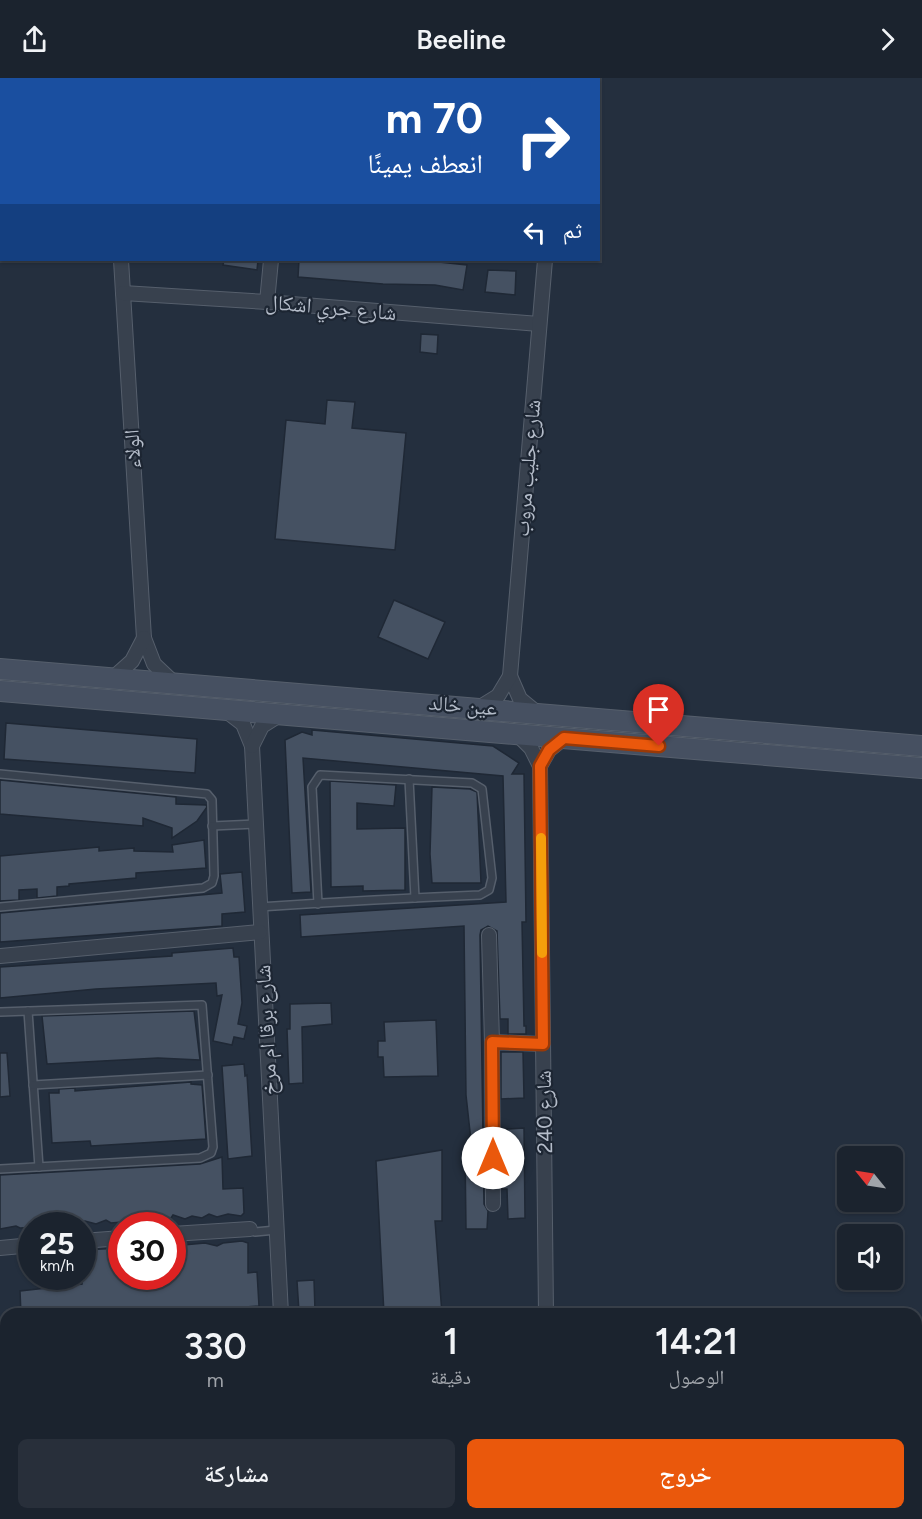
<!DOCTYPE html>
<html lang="ar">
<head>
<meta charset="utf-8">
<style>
	:root { --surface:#1b232e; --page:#282f3a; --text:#f1f3f6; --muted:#a0a4aa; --line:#39404a; --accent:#ea580c }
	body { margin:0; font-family:Figtree,"Noto Naskh Arabic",sans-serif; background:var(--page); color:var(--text); direction:rtl; height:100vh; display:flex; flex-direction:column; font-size:22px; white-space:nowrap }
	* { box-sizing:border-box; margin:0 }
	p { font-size:20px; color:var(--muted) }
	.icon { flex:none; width:33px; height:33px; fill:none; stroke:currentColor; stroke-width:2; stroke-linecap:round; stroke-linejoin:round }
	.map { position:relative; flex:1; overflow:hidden; direction:ltr }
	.details { position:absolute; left:0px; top:1230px; width:922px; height:212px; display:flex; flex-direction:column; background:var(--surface); border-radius:18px 18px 0 0; box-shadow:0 2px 4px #0004,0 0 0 2px var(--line); direction:rtl }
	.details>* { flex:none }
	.guide { position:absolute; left:0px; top:0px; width:600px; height:183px; box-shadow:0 2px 4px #0004,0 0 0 2px var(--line); direction:rtl; background:#1a4fa0; color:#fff; overflow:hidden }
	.needle { width:39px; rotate:300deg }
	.controls { position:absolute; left:837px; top:1068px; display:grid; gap:12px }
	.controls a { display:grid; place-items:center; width:66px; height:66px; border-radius:9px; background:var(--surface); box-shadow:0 2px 4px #0004,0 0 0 2px var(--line); font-size:30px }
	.speed { position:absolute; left:18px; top:1134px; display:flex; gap:12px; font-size:30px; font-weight:700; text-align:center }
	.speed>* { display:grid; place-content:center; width:78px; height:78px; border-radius:50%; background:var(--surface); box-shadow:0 2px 4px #0004,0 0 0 2px var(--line); line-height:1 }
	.speed small { font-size:15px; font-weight:400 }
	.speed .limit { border:9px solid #d22; background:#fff; color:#111 }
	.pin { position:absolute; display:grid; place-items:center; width:51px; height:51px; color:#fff; margin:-62px -26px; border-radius:50% 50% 50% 0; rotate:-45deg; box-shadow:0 0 6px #0007 }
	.pin .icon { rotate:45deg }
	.me { position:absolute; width:66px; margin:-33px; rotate:0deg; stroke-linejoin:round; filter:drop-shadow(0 0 4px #0008) }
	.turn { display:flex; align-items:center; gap:21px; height:126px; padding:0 18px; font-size:27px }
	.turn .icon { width:78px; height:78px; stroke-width:2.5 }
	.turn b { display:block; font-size:42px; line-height:51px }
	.then { display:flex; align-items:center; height:57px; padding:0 18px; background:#0003; gap:12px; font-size:22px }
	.eta { display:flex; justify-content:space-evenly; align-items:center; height:102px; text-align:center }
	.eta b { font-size:36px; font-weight:600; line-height:42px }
	.cta { display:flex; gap:12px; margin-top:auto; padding:12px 18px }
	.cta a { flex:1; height:69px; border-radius:9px; background:var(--accent); color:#fff; font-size:24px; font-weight:600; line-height:69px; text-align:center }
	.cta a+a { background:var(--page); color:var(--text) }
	header { display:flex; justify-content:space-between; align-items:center; height:78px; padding:0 18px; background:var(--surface); font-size:27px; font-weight:600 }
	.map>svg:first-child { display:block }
	.building { fill:#455162; stroke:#1f2835; stroke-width:1.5 }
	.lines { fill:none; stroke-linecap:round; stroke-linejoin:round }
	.lane-casing { stroke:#565f6c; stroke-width:10 }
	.street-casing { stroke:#565f6c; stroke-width:16 }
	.secondary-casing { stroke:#565f6c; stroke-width:22 }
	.lane { stroke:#38414e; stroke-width:7 }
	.street { stroke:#38414e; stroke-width:14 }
	.secondary { stroke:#465061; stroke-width:20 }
	.route-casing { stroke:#983908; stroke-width:15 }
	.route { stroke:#ea580c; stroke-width:10 }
	.slow { stroke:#f59e0b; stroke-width:10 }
	.labels { text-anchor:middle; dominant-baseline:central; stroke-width:4.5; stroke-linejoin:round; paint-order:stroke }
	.street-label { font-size:21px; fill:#b4bcc9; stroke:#1d2633 }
</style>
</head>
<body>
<header><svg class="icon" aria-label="forward" viewBox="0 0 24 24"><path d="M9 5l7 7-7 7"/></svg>Beeline<svg class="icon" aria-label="share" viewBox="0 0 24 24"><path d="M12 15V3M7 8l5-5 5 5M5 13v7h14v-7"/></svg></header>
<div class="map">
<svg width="922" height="1441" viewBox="0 0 922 1441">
	<rect width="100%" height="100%" fill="#242f3e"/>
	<g class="building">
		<polygon points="224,182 258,182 257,192 223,187"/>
		<polygon points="299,182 420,182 467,187 463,212 435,207 383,206 298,199"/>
		<polygon points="488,192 516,193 515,217 485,214"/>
		<polygon points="421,256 438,257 437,276 420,274"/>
		<polygon points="327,322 355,324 352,350 406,355 395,472 275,461 286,342 325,346"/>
		<polygon points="394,522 445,544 428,581 378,559"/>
		<polygon points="6,645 197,661 195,695 4,681"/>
		<polygon points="312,652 493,668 519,685 512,696 524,696 526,844 522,844 524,948 526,948 526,956 508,956 508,941 500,941 497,853 488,848 481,852 480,857 484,1126 488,1133 487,1151 466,1151 465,1072 472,1072 466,1017 464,848 301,859 300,837 506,824 503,698 303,680 311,814 292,815 285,662 302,654 312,657"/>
		<polygon points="0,702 176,719 176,726 206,727 207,729 197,743 172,760 172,750 143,740 143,748 0,736"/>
		<polygon points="330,703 396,707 394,728 357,725 357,751 405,750 405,812 363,813 363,808 331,809"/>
		<polygon points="432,709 470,711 477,714 481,805 432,805 430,776"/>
		<polygon points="204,762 206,790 136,795 136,800 69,806 69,808 57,809 57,818 37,820 37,811 19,812 19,822 0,823 0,778 99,769 99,773 134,770 134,773 173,774 172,767"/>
		<polygon points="242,794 245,834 222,836 222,848 0,864 0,835 222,815 220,796"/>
		<polygon points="233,870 234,879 239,879 242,925 238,946 247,948 244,961 234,959 232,967 213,963 222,917 217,918 216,905 96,911 0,920 0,889 172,878 172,875"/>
		<polygon points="331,925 332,946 302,949 303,1005 289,1006 287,951 290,951 290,926"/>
		<polygon points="194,933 200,982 158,980 47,986 42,938"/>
		<polygon points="436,942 438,998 384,999 383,979 378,979 378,963 385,963 384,944"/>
		<polygon points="501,974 523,974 524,1020 501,1021"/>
		<polygon points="0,975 7,975 10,1018 0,1019"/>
		<polygon points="244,986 245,998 247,997 252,1078 228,1081 222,988"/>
		<polygon points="191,1004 191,1006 202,1007 206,1061 91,1068 90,1063 52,1065 49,1015 59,1015 59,1011 75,1010 75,1013"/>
		<polygon points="524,1050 525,1140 508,1141 507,1111 502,1111 502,1097 510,1096 507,1051"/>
		<polygon points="442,1072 442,1143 435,1143 442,1236 384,1236 376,1083"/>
		<polygon points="222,1079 223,1111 243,1110 244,1135 241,1138 228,1136 217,1139 209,1136 202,1140 192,1138 185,1141 173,1137 171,1140 156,1140 154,1142 137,1140 133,1143 111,1145 106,1142 96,1146 85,1143 77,1146 65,1145 65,1148 20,1150 16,1148 0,1151 0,1097 200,1086"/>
		<polygon points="242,1163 248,1165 248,1195 257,1194 259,1228 135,1236 21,1236 20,1213 82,1206 82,1172 122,1170 122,1203 140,1202 172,1199 172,1168 181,1170 183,1167 205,1165 217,1168 223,1165"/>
		<polygon points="314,1202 315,1233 299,1234 297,1203"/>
	</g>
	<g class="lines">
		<g class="lane-casing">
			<g id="lane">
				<polyline points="0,696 207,716 212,722 214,798 212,805 203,810 0,829"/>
				<polyline points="409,701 415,820"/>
				<polyline points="212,748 256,746"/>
				<path d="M259,829C333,824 406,820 480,817L489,812L492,800L482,711L472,705L320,697L312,709L318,826"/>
				<polyline points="28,933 39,1089"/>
				<polyline points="0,934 202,927 213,1069 211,1075 200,1080 0,1091"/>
				<polyline points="33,1007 208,997"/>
				<polyline points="250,1151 255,1154 276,1152"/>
			</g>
		</g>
		<g class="street-casing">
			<g id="street">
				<polyline points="107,0 107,2"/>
				<polyline points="205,0 205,2"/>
				<polyline points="341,2 341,0"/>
				<polyline points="475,2 476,0"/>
				<polyline points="561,2 561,0"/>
				<polyline points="121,182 144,560 154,586 173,604"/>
				<polyline points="123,215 267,224 539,246"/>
				<polyline points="267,224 271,182"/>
				<polyline points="510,598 520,621 537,635"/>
				<polyline points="113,600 132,583 144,560"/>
				<polyline points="477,631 498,618 510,598 545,182"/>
				<polyline points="226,633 243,646 252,668 281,1236"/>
				<polyline points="517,656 531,670 540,688 546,1236"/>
				<polyline points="252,668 262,648 281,636"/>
				<polyline points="540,688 549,672 564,660"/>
				<polyline points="489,857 492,964"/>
				<polyline points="0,878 260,854"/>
				<polyline points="493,1126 492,964 543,966"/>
				<polyline points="172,1156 250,1151"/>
				<polyline points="82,1163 122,1160"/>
				<polyline points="0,1170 32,1167"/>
				<polyline points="0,1279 6,1278"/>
				<polyline points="0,1381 6,1380"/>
				<polyline points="288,1436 289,1441"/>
				<polyline points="549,1436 549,1441"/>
			</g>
		</g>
		<g class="secondary-casing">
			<g id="secondary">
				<polyline points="0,591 922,668"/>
				<polyline points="0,613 922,690"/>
			</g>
		</g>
		<use href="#lane" class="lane"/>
		<use href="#street" class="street"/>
		<use href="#secondary" class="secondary"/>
	</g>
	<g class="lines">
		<g class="route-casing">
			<polyline id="route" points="493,1080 492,964 543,966 540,688 549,672 564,660 659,668"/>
		</g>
		<use href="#route" class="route"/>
		<polyline class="slow" points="541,760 542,875"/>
	</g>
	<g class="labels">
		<g class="street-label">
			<text transform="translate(331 229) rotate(5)">شارع جري اشكال</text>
			<text transform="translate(132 371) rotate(-93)">الولاء</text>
			<text transform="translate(527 390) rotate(-85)">شارع جليب مروب</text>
			<text transform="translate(463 627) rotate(5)">عين خالد</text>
			<text transform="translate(266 952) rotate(-93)">شارع برقا ام مرخ</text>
			<text transform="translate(544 1034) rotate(-91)">شارع 240</text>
		</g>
	</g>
</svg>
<div class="controls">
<a><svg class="needle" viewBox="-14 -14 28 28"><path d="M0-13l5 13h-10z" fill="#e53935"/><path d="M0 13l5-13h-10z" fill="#a0a4aa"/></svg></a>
<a><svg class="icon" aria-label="sound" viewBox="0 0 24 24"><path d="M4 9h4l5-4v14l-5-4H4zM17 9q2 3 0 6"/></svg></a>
</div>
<div class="speed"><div>25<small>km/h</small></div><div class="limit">30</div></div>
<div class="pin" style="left:659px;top:668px;background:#d93025"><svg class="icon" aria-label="arrive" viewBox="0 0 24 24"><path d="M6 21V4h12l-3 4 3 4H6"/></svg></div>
<svg class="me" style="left:493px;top:1080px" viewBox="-20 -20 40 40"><circle r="19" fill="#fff"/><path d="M0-13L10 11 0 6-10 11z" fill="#ea580c"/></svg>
<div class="guide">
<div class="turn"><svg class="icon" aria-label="right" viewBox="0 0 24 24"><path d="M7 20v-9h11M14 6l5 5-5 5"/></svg><div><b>70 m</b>انعطف يمينًا</div></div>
<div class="then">ثم<svg class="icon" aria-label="left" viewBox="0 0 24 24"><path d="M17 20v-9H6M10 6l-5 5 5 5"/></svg></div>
</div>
<section class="details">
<div class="eta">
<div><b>14:21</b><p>الوصول</p></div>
<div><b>1</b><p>دقيقة</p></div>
<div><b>330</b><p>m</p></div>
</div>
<div class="cta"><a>خروج</a><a>مشاركة</a></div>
</section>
</div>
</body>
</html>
